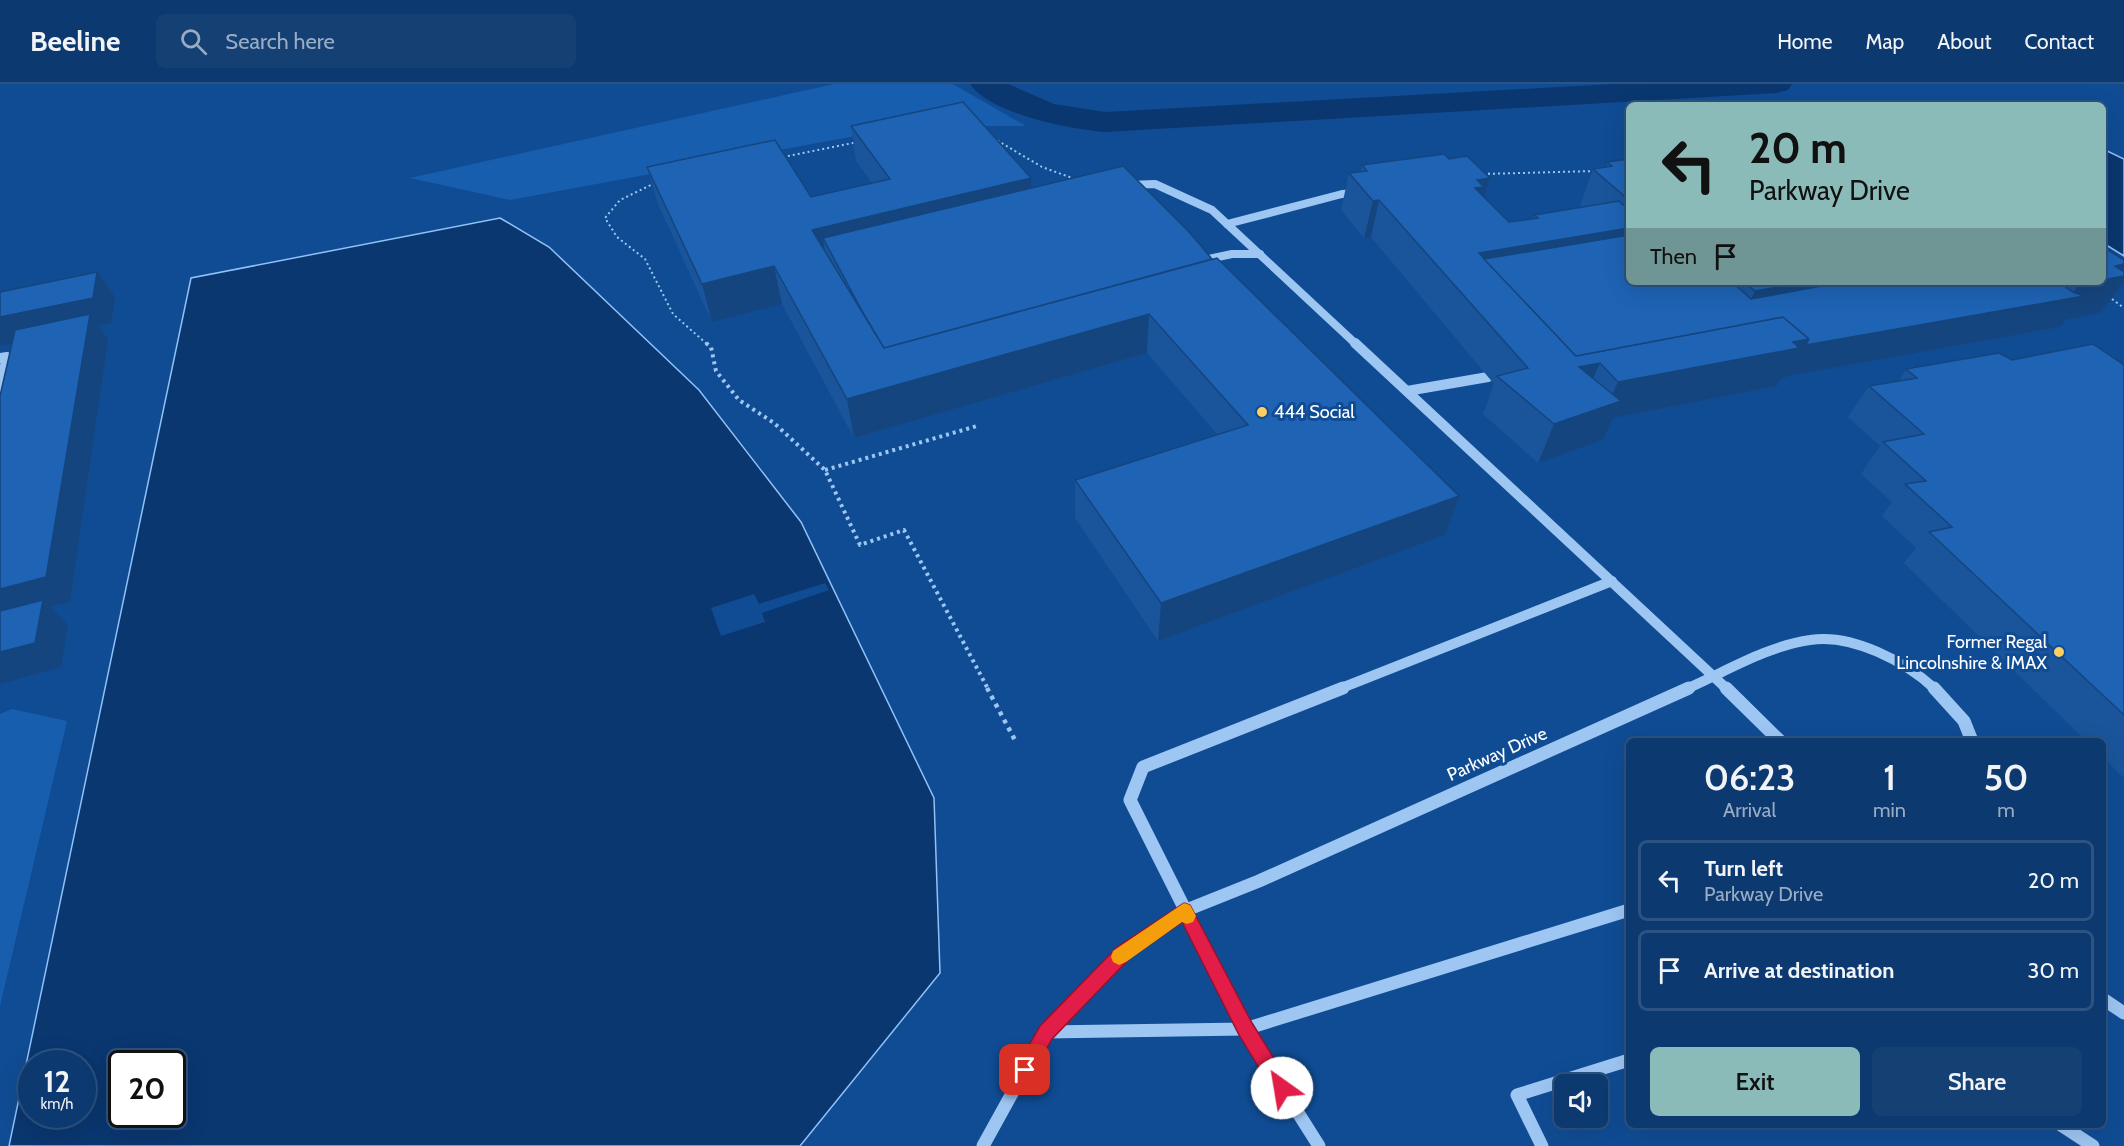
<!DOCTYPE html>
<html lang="en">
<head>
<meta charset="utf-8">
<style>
	:root { --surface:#0c396f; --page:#154074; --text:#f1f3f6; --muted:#9aacc3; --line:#2c5382; --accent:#8bbbb9 }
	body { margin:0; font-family:Cabin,sans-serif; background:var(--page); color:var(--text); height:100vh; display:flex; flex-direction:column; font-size:22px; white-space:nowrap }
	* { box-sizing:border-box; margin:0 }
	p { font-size:20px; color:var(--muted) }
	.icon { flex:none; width:33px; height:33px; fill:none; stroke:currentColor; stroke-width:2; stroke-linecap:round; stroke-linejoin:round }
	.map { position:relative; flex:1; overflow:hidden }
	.drawer { position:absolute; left:1626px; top:654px; width:480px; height:390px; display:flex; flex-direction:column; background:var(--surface); border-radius:9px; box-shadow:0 6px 24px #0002,0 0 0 2px var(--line) }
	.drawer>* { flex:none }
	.top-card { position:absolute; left:1626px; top:18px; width:480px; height:183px; border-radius:9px; box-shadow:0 6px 24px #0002,0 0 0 2px var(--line); background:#8bbbb9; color:#111; overflow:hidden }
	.fabs { position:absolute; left:1554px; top:990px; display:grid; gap:12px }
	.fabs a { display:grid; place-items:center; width:54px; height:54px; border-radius:9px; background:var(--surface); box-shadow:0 6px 24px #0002,0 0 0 2px var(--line); font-size:30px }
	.speed { position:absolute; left:18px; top:966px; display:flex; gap:12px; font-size:30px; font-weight:700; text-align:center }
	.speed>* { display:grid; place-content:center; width:78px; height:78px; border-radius:50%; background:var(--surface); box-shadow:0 6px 24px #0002,0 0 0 2px var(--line); line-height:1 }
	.speed small { font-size:15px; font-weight:400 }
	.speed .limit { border:3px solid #111; border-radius:9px; background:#fff; color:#111 }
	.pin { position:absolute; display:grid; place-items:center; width:51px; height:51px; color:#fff; margin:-26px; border-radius:12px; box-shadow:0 3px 9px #0006 }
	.me { position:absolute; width:66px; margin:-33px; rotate:328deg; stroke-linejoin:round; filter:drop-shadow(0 0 4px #0008) }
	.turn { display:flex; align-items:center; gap:21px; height:126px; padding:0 24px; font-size:27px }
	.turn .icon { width:78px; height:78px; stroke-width:2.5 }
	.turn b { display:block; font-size:42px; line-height:51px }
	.then { display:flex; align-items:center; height:57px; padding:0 24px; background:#0003; gap:12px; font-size:22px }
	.eta { display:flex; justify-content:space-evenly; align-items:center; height:102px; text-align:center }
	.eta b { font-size:36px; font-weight:600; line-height:42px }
	.cta { display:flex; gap:12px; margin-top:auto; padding:12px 24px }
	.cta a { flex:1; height:69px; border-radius:9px; background:var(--accent); color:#111; font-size:24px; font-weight:600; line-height:69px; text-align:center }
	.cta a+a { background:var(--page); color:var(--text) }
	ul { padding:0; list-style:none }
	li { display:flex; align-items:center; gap:18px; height:81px; margin:0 12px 9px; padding:0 12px; border:3px solid var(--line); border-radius:9px }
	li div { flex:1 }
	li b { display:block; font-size:22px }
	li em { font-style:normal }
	header { display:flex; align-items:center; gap:36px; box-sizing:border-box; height:84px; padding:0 30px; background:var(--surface); border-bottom:2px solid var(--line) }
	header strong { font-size:28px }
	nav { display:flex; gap:33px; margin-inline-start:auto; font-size:21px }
	.search { width:420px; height:54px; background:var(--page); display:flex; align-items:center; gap:15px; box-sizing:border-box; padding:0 21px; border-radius:9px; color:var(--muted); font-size:22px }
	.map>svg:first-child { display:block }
	.green { fill:#185eae }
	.water { fill:#0a3770; stroke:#90c1f7; stroke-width:1.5; fill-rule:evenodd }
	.pier { fill:#104c94 }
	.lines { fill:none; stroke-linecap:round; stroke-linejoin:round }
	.canal { fill:#0a3770; fill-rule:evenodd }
	.path-far2 { stroke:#9ec6f3; stroke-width:2; stroke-dasharray:2 3; stroke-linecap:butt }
	.path-far1 { stroke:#9ec6f3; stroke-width:4; stroke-dasharray:3 4; stroke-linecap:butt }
	.path { stroke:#9ec6f3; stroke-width:4.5; stroke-dasharray:4 5; stroke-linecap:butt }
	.minor-far2 { stroke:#9ec6f3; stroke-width:8 }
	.minor-far1 { stroke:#9ec6f3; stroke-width:10 }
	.minor { stroke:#9ec6f3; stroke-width:13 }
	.wall { fill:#1a559b }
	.shaded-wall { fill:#15457e }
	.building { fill:#1e63b4; stroke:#15457e; stroke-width:1.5 }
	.route { fill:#e11d48; stroke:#92132f; stroke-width:1.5 }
	.slow { fill:#f59e0b }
	.poi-dot { fill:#ffcf60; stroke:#104c94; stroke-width:2 }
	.labels { text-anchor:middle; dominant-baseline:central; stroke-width:6; stroke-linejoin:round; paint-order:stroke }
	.poi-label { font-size:18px; fill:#fff; stroke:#104c94; text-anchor:start }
	.street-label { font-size:18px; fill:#fff; stroke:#104c94 }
</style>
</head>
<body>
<header>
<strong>Beeline</strong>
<div class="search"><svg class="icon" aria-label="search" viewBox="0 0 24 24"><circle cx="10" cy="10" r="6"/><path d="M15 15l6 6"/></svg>Search here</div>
<nav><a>Home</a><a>Map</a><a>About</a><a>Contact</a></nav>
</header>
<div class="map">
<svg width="2124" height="1062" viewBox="0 0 2124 1062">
	<rect width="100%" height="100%" fill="#104c94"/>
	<g class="green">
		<polygon points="834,0 953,0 1026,42 979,42 936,37 510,116 410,94"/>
		<polygon points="12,625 67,637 0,922 0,630"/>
	</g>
	<g class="water">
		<polygon points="2103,65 2124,75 2124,172 2103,159"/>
		<path d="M500,134L549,163L699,306L801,438L934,714L940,889L800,1062H9L191,194ZM32,980H82V1030H32ZM122,980H172V1030H122Z"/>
	</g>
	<polygon class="pier" points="825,499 829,506 762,529 765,538 721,552 711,524 754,510 759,520"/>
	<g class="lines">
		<path class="canal" d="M970,0H1008L1054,20L1105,28L1613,0H1792L1788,6L1777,9L1105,48C1070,45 990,30 970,0Z"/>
		<g class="path-far2">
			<polyline points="993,54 1042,83 1075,95"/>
			<polyline points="783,73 858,58"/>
			<polyline points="1483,90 1595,87"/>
			<polyline points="655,99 620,116 605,134 617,153 645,175 673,230 708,261"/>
			<polyline points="2108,212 2124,224"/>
		</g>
		<g class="path-far1">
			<polyline points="706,259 711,263 716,287 739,316 774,339 825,386 860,461 904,446 988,605"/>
			<polyline points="825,386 977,342"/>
		</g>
		<polyline class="path" points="987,604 1016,658"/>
		<g class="minor-far2">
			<polyline points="1128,101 1155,100 1212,126 1357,261"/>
			<polyline points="1227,140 1342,110 1359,109"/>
			<polyline points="1199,177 1232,170 1260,170"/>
		</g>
		<g class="minor-far1">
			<polyline points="1355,259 1727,605"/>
			<polyline points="0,274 7,273 0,304"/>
			<polyline points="1407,307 1488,293"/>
			<polyline points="1339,605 1612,497"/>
			<path d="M1686,605C1725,588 1767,562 1810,556C1852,549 1906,578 1935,605"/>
		</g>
		<g class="minor">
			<polyline points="1726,604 1780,657"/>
			<polyline points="1934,604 1964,637 1972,657"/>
			<polyline points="2103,915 2124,929"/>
			<polyline points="1046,948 1245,945 1629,826"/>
			<polyline points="2061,1041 2093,1062"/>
			<polyline points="983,1062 1046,948 1123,869 1184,827 1259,797 1689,604"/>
			<polyline points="1319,1062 1245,945 1130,716 1143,683 1343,604"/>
			<polyline points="1542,1062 1517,1011 1629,976"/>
		</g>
	</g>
	<g class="wall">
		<polygon points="851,42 1031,94 1031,104 1445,451 1158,557 1075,434 1075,396 1217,350 1147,269 854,354 782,220 712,238 658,120 647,83 811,113 872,99 856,77"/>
		<polygon points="1449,75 1490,94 1484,113 1509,138 1533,135 1534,131 1582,123 1580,122 1593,85 1606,83 1607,78 1629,75 1629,198 2103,198 2124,176 2124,185 2123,187 2124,188 2124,199 2100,229 2066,236 2060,243 1788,292 1787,293 1781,294 1777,302 1613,334 1603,356 1538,379 1483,330 1494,300 1371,153 1364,154 1341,126 1349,89 1360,88 1362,81"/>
		<polygon points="2012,276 2124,281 2124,694 2103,674 2103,657 2086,657 1904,479 1916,464 1882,432 1892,418 1861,390 1880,362 1848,333 1869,302 1899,297 1906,285"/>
	</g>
	<g class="shaded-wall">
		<polygon points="1031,94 1032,131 823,154 827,181 812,146"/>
		<polygon points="1490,94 1479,131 1464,141 1477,96"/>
		<polygon points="1379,116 1371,153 1364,154 1373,117"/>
		<polygon points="1629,144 1629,179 1500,201 1479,169"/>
		<polygon points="2124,180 2124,185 2117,194 2124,192 2124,199 2100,229 2066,236 2060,243 1788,292 1787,293 1781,294 1777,302 1613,334 1603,356 1538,379 1554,340 1607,322 1618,298 1600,279 1583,318 1573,279 1793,258 2068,215 2079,201 2095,198 2103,198 2103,196 2115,182"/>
		<polygon points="774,182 782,220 712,238 702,200"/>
		<polygon points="97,188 115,213 111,239 98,241 108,255 70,518 50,523 68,541 61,583 0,600 0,505 87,244 0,262 0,233"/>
		<polygon points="1807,198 1912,198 1735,246 1755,207"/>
		<polygon points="1149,230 1147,269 854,354 847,315"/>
		<polygon points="1459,412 1445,451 1158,557 1161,519"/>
	</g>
	<g class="building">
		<polygon points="963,18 1031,94 812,146 884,264 1217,174 1459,412 1161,519 1075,396 1248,341 1149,230 847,315 774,182 702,200 647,83 775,56 811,113 890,95 851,42"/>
		<polygon points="1444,70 1449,75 1467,72 1490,94 1477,96 1484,103 1475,104 1509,138 1538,134 1534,131 1619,117 1623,121 1629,120 1629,144 1479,169 1576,272 1783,233 1809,255 1793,258 1799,264 1618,298 1600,279 1579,283 1621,317 1554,340 1497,292 1528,284 1379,116 1373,117 1349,89 1367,87 1362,81"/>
		<polygon points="1629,75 1629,116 1593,85 1612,82 1607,78"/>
		<polygon points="1123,82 1190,149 1212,175 884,264 862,227 823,154"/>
		<polygon points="1629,151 1629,198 1732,198 1751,215 1843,198 2058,198 2073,208 2084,212 1806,261 1809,255 1783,233 1576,272 1484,175"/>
		<polygon points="2103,163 2124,176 2124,180 2115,182 2124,188 2124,192 2103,196"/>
		<polygon points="97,188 93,214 0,233 0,208"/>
		<polygon points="1744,198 1807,198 1755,207"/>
		<polygon points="2074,198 2095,198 2079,201"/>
		<polygon points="90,230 46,493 0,505 0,312 15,246"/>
		<polygon points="2093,260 2124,281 2124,631 1929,448 1952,443 1905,400 1926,397 1883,358 1924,350 1869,302 1917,294 1906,285 1999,269 2012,276"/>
		<polygon points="43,516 35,559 0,568 0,527"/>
	</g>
	<polygon class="route" points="1184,819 1190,821 1252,939 1288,997 1291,1004 1288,1010 1282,1013 1275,1010 1239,951 1182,838 1130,874 1052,955 1031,993 1025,995 1018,993 1016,986 1018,980 1040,942 1117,863"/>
	<polygon class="slow" points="1184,819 1190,821 1196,832 1193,838 1187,840 1182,838 1126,878 1119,881 1113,878 1111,873 1113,867"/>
	<g class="poi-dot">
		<circle cx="1262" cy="328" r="6"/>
		<circle cx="2059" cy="568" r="6"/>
	</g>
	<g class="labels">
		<g class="poi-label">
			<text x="1274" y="328">444 Social</text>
			<text x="2047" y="558" text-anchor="end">Former Regal<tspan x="2047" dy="21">Lincolnshire &amp; IMAX</tspan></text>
		</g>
		<g class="street-label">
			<text transform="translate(1497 670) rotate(-24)">Parkway Drive</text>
		</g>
	</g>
</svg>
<div class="fabs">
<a><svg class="icon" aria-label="sound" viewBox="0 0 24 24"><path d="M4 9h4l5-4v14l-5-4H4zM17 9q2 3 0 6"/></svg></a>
</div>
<div class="speed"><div>12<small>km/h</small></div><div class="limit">20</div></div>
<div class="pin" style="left:1025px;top:986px;background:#d93025"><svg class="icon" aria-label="arrive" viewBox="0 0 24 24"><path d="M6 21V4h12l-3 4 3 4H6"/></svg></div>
<svg class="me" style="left:1282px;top:1004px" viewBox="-20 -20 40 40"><circle r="19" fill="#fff"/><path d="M0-13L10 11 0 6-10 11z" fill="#e11d48"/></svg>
<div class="top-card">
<div class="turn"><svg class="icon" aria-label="left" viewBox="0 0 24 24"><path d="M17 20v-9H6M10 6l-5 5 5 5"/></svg><div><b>20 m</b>Parkway Drive</div></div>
<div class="then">Then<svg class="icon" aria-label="arrive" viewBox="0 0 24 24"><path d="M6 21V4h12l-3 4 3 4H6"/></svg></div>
</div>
<section class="drawer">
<div class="eta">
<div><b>06:23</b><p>Arrival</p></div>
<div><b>1</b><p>min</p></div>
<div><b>50</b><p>m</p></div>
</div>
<ul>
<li><svg class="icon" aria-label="left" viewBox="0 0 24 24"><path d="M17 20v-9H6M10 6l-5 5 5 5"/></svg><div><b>Turn left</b><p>Parkway Drive</p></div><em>20 m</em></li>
<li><svg class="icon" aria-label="arrive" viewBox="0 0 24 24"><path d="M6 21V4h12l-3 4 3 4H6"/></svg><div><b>Arrive at destination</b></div><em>30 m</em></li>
</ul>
<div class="cta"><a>Exit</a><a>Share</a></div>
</section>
</div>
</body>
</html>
